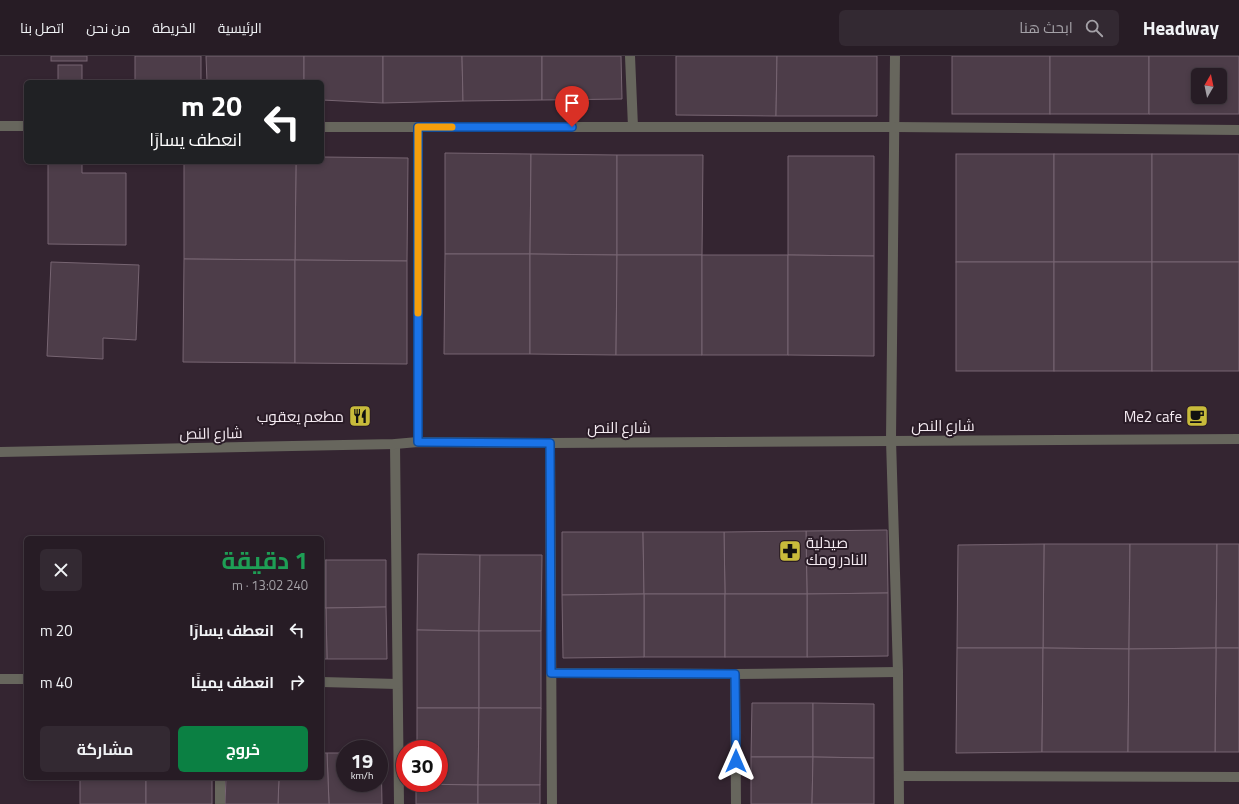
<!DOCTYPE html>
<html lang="ar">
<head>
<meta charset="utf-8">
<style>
	:root { --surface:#271c25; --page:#332932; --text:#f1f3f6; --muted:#a4a1a7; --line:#433a42; --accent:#0b8043 }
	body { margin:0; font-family:"Titillium Web",Cairo,sans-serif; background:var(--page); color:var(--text); direction:rtl; height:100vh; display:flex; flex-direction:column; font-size:15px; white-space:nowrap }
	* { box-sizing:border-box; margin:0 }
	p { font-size:13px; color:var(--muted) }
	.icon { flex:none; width:22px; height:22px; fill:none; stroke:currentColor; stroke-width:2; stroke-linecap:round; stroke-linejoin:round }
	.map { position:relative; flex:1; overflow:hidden; direction:ltr }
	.details { position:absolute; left:24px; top:480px; width:300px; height:244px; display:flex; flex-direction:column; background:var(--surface); border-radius:6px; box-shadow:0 2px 6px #0003,0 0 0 1px var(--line); direction:rtl }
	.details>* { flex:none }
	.guide { position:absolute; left:24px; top:24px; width:300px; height:84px; border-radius:6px; box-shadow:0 2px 6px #0003,0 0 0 1px var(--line); direction:rtl; background:#202124; color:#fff; overflow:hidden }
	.needle { width:26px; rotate:9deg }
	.fabs { position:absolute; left:1191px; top:12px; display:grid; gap:8px }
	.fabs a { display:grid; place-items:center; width:36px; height:36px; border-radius:6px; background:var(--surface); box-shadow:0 2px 6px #0003,0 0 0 1px var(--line); font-size:20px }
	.speed { position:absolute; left:336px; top:684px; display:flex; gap:8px; font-size:20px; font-weight:700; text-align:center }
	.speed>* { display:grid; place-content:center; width:52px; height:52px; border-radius:50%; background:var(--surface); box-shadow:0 2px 6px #0003,0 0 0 1px var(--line); line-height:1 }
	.speed small { font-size:10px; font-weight:400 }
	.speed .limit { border:6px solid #d22; background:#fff; color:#111 }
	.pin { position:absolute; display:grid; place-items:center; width:34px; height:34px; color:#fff; margin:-41px -17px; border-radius:50% 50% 50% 0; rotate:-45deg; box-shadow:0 0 4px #0007 }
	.pin .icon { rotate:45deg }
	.me { position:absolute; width:44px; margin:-22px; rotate:0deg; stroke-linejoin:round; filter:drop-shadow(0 0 3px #0008) }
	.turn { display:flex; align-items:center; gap:14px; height:84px; padding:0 16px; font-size:18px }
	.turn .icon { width:52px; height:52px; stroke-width:2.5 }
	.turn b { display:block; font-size:28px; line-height:34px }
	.round { display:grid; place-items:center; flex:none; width:42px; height:42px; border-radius:6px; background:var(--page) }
	.head { display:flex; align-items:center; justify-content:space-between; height:68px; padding:0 16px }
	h1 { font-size:24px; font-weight:700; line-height:30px; color:#1e9e55 }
	.cta { display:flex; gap:8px; margin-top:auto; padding:8px 16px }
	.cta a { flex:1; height:46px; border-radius:6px; background:var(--accent); color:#fff; font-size:16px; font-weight:700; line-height:46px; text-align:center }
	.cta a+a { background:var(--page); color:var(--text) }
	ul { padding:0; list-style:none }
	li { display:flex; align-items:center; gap:12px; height:52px; padding:0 16px }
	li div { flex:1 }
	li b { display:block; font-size:15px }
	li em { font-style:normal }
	header { display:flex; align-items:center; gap:24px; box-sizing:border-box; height:56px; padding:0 20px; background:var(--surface); border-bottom:1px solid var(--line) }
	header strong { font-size:19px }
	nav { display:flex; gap:22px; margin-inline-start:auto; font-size:14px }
	.search { width:280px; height:36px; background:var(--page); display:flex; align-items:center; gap:10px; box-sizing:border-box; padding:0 14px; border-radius:6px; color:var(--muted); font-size:15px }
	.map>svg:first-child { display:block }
	.building { fill:#4d3d49; stroke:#776572; fill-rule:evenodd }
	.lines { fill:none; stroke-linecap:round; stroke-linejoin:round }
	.minor { stroke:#67665d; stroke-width:10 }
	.route-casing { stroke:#114b97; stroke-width:10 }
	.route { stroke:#1a73e8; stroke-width:7 }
	.slow { stroke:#f59e0b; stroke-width:7 }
	.labels { text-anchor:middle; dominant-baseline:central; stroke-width:4; stroke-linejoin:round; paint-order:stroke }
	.poi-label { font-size:15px; fill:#f5ebf2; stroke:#2a1c27; text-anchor:end }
	.street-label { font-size:15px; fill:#f5ebf2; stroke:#2a1c27 }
</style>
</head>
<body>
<header>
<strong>Headway</strong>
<div class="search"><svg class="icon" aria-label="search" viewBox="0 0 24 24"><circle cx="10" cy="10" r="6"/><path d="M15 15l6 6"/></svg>ابحث هنا</div>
<nav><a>الرئيسية</a><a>الخريطة</a><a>من نحن</a><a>اتصل بنا</a></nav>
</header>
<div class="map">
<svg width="1239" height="748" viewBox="0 0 1239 748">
	<rect width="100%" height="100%" fill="#342531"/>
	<g class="building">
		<rect x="51" y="0" width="36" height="5"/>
		<rect x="135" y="0" width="66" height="26"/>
		<polygon points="206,0 304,0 304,26 207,26"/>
		<polygon points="304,0 383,0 383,47 322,44 322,26 304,26"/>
		<polygon points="383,0 462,0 463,45 383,47"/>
		<polygon points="462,0 542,0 542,44 463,45"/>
		<polygon points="542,0 621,0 622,43 542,44"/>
		<polygon points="676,0 777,0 776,60 676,59"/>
		<polygon points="777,0 877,0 877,60 776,60"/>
		<rect x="952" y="0" width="98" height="58"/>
		<rect x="1050" y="0" width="99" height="58"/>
		<path d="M1149,0H1239V58H1149ZM1198,19H1220V41H1198Z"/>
		<rect x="58" y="9" width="24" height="17"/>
		<polygon points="445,97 531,98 530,198 445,198"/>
		<polygon points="531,98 617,99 617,199 530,198"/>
		<rect x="956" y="98" width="98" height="108"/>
		<rect x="1054" y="98" width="98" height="108"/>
		<rect x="1152" y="98" width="87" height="108"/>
		<polygon points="617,99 703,99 702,199 617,199"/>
		<polygon points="788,100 874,100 874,200 788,199"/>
		<polygon points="322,101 408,102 407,205 295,204 296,106 322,106"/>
		<polygon points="48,106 82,106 82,117 126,117 126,189 48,188"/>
		<polygon points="184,106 296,106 295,204 184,203"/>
		<polygon points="445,198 530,198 530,298 444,298"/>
		<polygon points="530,198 617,199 616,299 530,298"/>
		<polygon points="617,199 702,199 702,299 616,299"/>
		<rect x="702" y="199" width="86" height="100"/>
		<polygon points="788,199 874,200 874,300 788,299"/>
		<polygon points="184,203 295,204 295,307 183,306"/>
		<polygon points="295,204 407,205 407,308 295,307"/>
		<polygon points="51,206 139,209 136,284 103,282 103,303 47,300"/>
		<rect x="956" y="206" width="98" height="109"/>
		<rect x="1054" y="206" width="98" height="109"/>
		<rect x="1152" y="206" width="87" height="109"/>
		<polygon points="887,474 888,537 807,538 806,475"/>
		<polygon points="806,475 807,538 725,538 724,476"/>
		<polygon points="562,476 643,476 644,538 562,539"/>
		<polygon points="643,476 724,476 725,538 644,538"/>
		<polygon points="1044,488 1130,488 1129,593 1043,592"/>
		<polygon points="1044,488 1043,592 957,592 958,489"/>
		<polygon points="1130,488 1217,488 1216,592 1129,593"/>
		<polygon points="1217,488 1239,488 1239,592 1216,592"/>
		<polygon points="418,498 480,499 479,575 417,574"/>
		<polygon points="480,499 542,499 541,575 479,575"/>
		<rect x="322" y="504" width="4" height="48"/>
		<polygon points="326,504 386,504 386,551 326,552"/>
		<polygon points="888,537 888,600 807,601 807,538"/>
		<rect x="644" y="538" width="81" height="63"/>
		<polygon points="644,538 644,601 563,602 562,539"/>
		<rect x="725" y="538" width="82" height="63"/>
		<polygon points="386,551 387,603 327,603 326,552"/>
		<polygon points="322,552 326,552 327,603 322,603"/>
		<polygon points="417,574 479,575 479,652 417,652"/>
		<rect x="479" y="575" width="62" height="77"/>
		<polygon points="957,592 1043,592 1042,696 956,697"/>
		<polygon points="1043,592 1129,593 1128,696 1042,696"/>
		<polygon points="1216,592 1239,592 1239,696 1215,696"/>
		<polygon points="1216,592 1215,696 1128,696 1129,593"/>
		<polygon points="752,647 813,647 813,701 751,701"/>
		<polygon points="813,647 874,648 874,702 813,701"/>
		<polygon points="417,652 479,652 478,729 416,728 416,727 439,727 439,693 417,693"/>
		<polygon points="479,652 541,652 540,729 478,729"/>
		<polygon points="379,696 381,696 382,748 329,748 327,697 345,697 345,727 379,727"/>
		<polygon points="322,697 327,697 329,748 278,748 279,722 322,722"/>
		<polygon points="751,701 813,701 812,748 751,748"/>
		<polygon points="813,701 874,702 874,748 812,748"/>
		<rect x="80" y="722" width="66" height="26"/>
		<rect x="146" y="722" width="66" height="26"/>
		<polygon points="226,722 279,722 278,748 225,748"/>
		<polygon points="416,728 478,729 478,748 416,748"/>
		<rect x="478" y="729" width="62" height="19"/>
	</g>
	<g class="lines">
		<g class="minor">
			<polyline points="630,0 633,71"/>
			<polyline points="895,0 891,384 898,616 899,748"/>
			<polyline points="0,70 26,70"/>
			<polyline points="322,71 894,71 1239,74"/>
			<polyline points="418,386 418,71"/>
			<polyline points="550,387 552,748"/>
			<polyline points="395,388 399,748"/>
			<polyline points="0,396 395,388 418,386 550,387 1239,383"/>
			<polyline points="551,617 735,618 898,616"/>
			<polyline points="735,618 736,748"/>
			<polyline points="0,623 26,623"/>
			<polyline points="322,626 397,628"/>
			<polyline points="899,720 1239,721"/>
			<polyline points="220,748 220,722"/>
		</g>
	</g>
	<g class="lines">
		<g class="route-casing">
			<polyline id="route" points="572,71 418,71 418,386 550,387 551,617 735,618 736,705"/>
		</g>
		<use href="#route" class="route"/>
		<polyline class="slow" points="418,257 418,71 452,71"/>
	</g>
	<defs>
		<g id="restaurant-square" transform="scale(1.15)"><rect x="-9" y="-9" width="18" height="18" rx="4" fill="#c8bb3b" stroke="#2a1c27"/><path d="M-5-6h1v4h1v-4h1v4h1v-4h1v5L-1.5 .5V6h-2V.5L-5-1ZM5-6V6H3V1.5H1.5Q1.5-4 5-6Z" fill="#111"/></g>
		<g id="cafe-square" transform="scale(1.15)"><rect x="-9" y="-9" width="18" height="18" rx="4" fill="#c8bb3b" stroke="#2a1c27"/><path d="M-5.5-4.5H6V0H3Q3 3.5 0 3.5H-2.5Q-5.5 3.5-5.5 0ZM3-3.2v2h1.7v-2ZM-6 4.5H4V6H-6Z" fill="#111"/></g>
		<g id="pharmacy-square" transform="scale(1.15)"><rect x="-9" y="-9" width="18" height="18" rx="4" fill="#c8bb3b" stroke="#2a1c27"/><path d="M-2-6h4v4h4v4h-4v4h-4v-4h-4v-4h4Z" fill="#111"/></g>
	</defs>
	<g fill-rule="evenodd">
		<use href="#restaurant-square" x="360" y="360"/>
		<use href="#cafe-square" x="1197" y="360"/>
		<use href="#pharmacy-square" x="790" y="495"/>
	</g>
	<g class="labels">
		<g class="poi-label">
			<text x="344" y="360">مطعم يعقوب</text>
			<text x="1182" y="360">Me2 cafe</text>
			<text x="806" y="486" text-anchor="start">صيدلية<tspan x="806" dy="17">النادر ومك</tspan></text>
		</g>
		<g class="street-label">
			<text x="943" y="369">شارع النص</text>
			<text x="619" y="371">شارع النص</text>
			<text transform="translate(211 377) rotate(-1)">شارع النص</text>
		</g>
	</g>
</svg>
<div class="fabs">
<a><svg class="needle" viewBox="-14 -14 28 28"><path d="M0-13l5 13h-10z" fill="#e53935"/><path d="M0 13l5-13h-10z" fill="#a4a1a7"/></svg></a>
</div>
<div class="speed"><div>19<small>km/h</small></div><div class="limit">30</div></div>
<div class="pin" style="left:572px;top:71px;background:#d93025"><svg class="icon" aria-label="arrive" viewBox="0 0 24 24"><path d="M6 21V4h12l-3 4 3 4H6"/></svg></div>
<svg class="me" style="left:736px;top:705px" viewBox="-20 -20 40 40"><path d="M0-17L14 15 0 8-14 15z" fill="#1a73e8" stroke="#fff" stroke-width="4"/></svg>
<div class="guide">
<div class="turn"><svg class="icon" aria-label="left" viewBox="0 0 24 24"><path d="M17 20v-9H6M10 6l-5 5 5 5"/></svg><div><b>20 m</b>انعطف يسارًا</div></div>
</div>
<section class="details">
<div class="head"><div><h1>1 دقيقة</h1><p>240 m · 13:02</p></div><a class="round"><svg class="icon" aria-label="close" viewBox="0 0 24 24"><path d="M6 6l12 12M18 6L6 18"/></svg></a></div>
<ul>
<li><svg class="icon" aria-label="left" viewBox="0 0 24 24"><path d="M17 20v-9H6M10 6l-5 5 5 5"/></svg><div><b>انعطف يسارًا</b></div><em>20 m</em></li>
<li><svg class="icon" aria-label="right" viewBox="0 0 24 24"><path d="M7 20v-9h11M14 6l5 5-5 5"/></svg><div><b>انعطف يمينًا</b></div><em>40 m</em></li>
</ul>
<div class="cta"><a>خروج</a><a>مشاركة</a></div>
</section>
</div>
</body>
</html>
